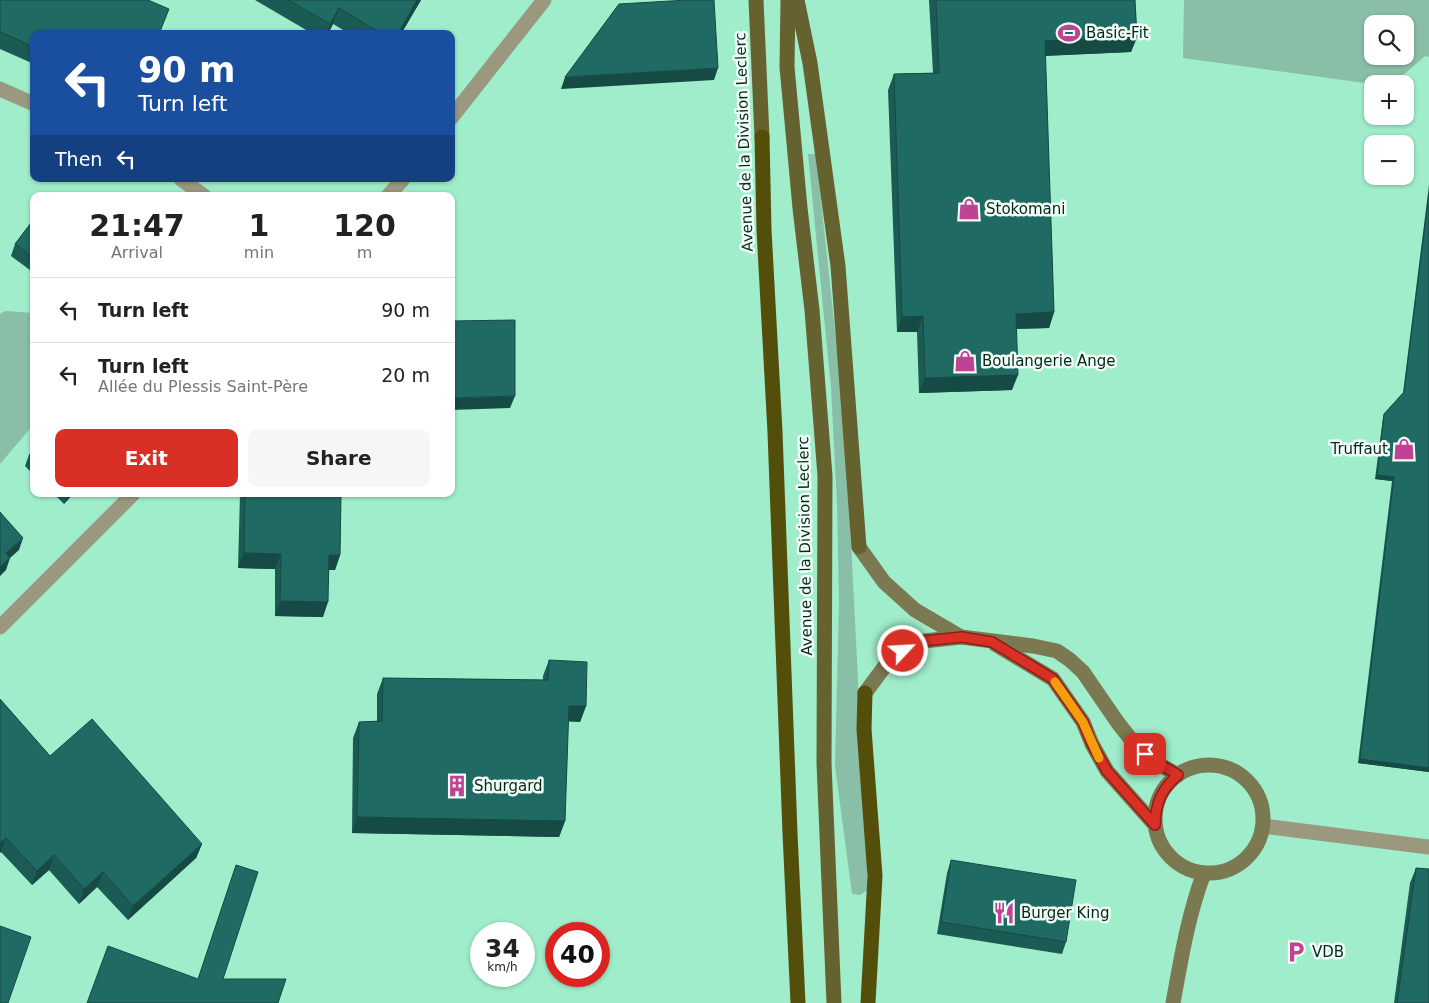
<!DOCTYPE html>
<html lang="en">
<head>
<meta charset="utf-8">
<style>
	:root { --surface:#fff; --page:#f6f6f6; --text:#222; --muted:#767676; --line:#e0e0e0; --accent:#d93025 }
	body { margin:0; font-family:"DejaVu Sans",sans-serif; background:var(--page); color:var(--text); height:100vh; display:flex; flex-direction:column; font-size:19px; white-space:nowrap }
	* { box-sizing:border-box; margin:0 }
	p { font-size:16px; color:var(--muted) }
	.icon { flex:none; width:28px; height:28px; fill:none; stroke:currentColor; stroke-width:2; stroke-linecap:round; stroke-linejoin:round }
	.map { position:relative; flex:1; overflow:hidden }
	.details { position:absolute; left:30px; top:192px; width:425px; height:305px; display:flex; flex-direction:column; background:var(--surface); border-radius:10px; box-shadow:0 1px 4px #0004 }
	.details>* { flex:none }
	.guide { position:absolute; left:30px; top:30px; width:425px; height:152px; border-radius:10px; box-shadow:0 1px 4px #0004; background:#1a4fa0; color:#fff; overflow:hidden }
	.controls { position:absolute; left:1364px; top:15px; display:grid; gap:10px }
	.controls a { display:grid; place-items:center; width:50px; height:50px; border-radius:10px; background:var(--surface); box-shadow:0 1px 4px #0004; font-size:25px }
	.speed { position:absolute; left:470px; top:922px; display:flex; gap:10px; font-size:25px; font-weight:700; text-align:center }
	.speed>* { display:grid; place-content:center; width:65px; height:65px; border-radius:50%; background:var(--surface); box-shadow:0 1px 4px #0004; line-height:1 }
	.speed small { font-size:12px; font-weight:400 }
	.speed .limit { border:8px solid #d22; background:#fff; color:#111 }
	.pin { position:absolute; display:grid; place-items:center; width:42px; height:42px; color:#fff; margin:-21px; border-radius:10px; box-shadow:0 2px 8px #0006 }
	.me { position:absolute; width:55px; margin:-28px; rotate:65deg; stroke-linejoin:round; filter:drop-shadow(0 0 4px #0008) }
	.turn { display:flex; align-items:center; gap:18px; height:105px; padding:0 25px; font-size:22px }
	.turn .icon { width:65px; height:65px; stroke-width:2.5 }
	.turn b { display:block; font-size:35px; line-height:42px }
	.then { display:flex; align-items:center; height:48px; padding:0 25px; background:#0003; gap:10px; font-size:19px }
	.eta { display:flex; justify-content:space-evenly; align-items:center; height:85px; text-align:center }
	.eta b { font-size:30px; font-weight:800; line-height:35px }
	.cta { display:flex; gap:10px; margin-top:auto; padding:10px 25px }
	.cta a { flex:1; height:58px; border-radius:10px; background:var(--accent); color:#fff; font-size:20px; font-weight:800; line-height:58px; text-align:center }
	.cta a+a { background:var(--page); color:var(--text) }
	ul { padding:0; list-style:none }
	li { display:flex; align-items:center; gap:15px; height:65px; padding:0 25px; border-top:1px solid var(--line) }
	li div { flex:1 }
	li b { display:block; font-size:19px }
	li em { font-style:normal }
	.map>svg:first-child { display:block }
	.green { fill:#8abfa7; fill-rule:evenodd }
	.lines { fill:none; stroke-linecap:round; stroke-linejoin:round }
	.street { stroke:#9a987e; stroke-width:15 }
	.secondary { stroke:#7b7951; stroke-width:15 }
	.primary { stroke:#666230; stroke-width:15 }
	.highway { stroke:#534e0a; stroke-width:15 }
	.wall { fill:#1b5b54 }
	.shaded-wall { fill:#164a45 }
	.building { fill:#1f6a62; stroke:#164a45 }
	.route-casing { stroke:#8d1f18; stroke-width:12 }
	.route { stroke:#d93025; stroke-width:9 }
	.slow { stroke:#f59e0b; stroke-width:9 }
	.labels { text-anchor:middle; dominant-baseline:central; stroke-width:5; stroke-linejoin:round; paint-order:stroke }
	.poi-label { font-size:15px; fill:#05271b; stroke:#f0fef7; text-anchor:start }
	.street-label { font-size:15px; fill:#05271b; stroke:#f0fef7 }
</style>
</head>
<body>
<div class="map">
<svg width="1429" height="1003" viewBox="0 0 1429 1003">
	<rect width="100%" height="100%" fill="#9fedca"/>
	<g class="green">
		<path d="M1184,0H1429V57L1425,56L1393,84H1372L1183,58ZM1372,24H1405V56H1372Z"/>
		<polygon points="808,154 816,154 845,424 867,857 867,890 860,895 852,894 835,766 839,602 837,503 831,388"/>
		<polygon points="5,311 34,313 34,424 0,464 0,314"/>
	</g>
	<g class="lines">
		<g class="street">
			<polyline points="0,89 34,104"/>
			<polyline points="451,118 544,0"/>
			<polyline points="181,179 204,196"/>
			<polyline points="388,196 403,179"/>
			<polyline points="0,627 133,494"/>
			<polyline points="1263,826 1429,847"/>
		</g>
		<g class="secondary">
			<polyline points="859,547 884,582 915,610 961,637"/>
			<polyline points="995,644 1053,679 1083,722 1092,744 1107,771 1155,825"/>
			<polyline points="865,693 885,666 903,651 924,641 961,637 1033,646 1057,651 1070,660 1083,672 1118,723 1137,747 1153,761 1178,775"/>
			<circle cx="1209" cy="819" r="54"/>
			<path d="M1173,1003C1181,959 1188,915 1204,873"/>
		</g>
		<g class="primary">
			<polyline points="756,0 762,137"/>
			<polyline points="788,0 787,67 800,208 812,310 825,476 824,763 834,1003"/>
			<polyline points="797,0 810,63 838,266 859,547"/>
		</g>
		<g class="highway">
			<polyline points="762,137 764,230 775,432 790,833 798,1003"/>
			<polyline points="865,693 864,729 875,876 868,1003"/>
		</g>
	</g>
	<g class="wall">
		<polygon points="0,0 164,24 34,34 34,64 0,49"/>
		<polygon points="255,0 421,0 401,34 350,34 333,24 328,34 313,34"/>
		<polygon points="929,0 1135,0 1137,37 1131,52 1045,56 1054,312 1049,328 1016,329 1012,390 919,393 917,332 897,332 888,90 894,74 933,73"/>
		<polygon points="1429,185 1429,772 1358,763 1392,481 1375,479 1383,418 1384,414 1403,393"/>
		<polygon points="34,219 34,273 11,256 15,244"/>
		<polygon points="34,450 34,475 25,466 29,455"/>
		<polygon points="54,494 73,494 64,504"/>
		<polygon points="240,494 341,494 340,555 335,570 329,570 323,617 275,616 275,569 238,568"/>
		<polygon points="549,660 586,706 580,722 568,721 565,821 559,837 352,833 353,738 359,722 377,721 377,694 383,678 543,680 543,676"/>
		<polygon points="0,699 50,756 202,844 196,858 128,920 97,887 79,904 49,870 32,885 1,852 0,853"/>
		<polygon points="951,860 1066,942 1062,954 937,934 947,873"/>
		<polygon points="1416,868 1429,1003 1394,1003 1410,883"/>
	</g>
	<g class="shaded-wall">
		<polygon points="417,0 421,0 401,34 398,34"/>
		<polygon points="339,8 333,24 328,34 327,34 330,24"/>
		<polygon points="1137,37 1131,52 1039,56 1045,41"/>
		<polygon points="718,68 714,80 561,89 565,77"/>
		<polygon points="1054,312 1049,328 1010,329 1016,314"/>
		<polygon points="923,316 917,332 897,332 902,317"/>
		<polygon points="1018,375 1012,390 919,393 925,378"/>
		<polygon points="515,396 510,408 451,410 451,398"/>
		<polygon points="1377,475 1394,477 1392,481 1375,479"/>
		<polygon points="68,494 73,494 64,504"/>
		<polygon points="23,538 19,550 10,558 6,570 0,576 0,567 6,553"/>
		<polygon points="244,553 281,554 275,569 238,568"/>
		<polygon points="329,555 340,555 335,570 324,570"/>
		<polygon points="280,601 328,602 323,617 275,616"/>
		<polygon points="569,706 586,706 580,722 563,721"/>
		<polygon points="1360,759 1429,768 1429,772 1358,763"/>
		<polygon points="357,817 565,821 559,837 352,833"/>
		<polygon points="6,838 1,852 0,853 0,843"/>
		<polygon points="202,844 196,858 128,920 133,906"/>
		<polygon points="54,855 49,870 32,885 37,871"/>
		<polygon points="103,872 97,887 79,904 84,889"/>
	</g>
	<g class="building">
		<polygon points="0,0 148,0 169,9 159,34 34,34 34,47 0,32"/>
		<polygon points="288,0 417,0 398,34 382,34 339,8 330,24"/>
		<polygon points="688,0 714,0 718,68 565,77 619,4"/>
		<polygon points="936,0 1135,0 1137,37 1045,41 1054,312 1016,314 1018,375 925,378 923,316 902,317 894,74 939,73"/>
		<polygon points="1429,193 1429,768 1360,759 1394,477 1377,475 1384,414 1404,392"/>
		<polygon points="34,219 34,258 15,244"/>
		<polygon points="515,320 515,396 451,398 451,321"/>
		<polygon points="34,450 34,459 29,455"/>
		<polygon points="245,494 341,494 340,555 329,555 328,602 280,601 281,554 244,553"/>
		<polygon points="0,512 23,538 6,553 10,558 0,567"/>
		<polygon points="549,660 587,662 586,706 569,706 565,821 357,817 359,722 382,721 383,678 548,680"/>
		<polygon points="0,699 50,756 92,719 202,844 133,906 103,872 84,889 54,855 37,871 6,838 0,843"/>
		<polygon points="951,860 1076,880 1066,942 941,922"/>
		<polygon points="236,865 258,872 223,979 286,979 278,1003 87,1003 108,946 198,979"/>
		<polygon points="1416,868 1429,869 1429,1003 1397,1003"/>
		<polygon points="0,926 31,937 8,1003 0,1003"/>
	</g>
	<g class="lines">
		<g class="route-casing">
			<path id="route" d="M903,651L924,641L962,637L992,642L1053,679L1083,722L1092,744L1107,771L1155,825C1156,802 1161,790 1178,775L1153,760L1145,754"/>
		</g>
		<use href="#route" class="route"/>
		<polyline class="slow" points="1055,682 1083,722 1099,758"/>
	</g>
	<defs>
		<g id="stadium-bare" transform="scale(1.725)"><path d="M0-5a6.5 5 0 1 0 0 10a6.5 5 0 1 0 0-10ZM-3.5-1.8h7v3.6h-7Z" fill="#c04393" stroke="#f0fef7" stroke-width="2.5" paint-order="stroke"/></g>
		<g id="shop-bare" transform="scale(1.725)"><path d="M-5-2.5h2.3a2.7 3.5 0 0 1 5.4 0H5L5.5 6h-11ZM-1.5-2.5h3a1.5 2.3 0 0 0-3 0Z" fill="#c04393" stroke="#f0fef7" stroke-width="2.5" paint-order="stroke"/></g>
		<g id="building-bare" transform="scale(1.725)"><path d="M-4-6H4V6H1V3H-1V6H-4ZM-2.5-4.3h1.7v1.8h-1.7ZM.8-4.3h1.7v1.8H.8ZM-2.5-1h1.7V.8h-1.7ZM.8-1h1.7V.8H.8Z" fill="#c04393" stroke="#f0fef7" stroke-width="2.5" paint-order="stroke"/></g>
		<g id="restaurant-bare" transform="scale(1.725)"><path d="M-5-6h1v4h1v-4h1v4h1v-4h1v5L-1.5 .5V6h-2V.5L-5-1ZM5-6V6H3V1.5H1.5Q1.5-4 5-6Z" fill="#c04393" stroke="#f0fef7" stroke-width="2.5" paint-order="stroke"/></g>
		<g id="parking-bare" transform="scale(1.725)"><path d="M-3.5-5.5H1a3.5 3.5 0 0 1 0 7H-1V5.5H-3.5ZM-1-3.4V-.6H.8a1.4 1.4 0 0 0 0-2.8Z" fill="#c04393" stroke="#f0fef7" stroke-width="2.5" paint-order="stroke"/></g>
	</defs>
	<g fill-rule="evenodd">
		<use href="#stadium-bare" x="1069" y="33"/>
		<use href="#shop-bare" x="969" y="209"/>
		<use href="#shop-bare" x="965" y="361"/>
		<use href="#shop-bare" x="1404" y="449"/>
		<use href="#building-bare" x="457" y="786"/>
		<use href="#restaurant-bare" x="1004" y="913"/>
		<use href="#parking-bare" x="1296" y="952"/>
	</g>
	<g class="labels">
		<g class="poi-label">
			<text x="1086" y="33">Basic-Fit</text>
			<text x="986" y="209">Stokomani</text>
			<text x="982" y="361">Boulangerie Ange</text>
			<text x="1388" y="449" text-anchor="end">Truffaut</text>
			<text x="474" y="786">Shurgard</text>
			<text x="1021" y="913">Burger King</text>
			<text x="1312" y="952">VDB</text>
		</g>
		<g class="street-label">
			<text transform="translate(744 142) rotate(-92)">Avenue de la Division Leclerc</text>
			<text transform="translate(805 546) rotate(-91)">Avenue de la Division Leclerc</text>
		</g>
	</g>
</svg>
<div class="controls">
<a><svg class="icon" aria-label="search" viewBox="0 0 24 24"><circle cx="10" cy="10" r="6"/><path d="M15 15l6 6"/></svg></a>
<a>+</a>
<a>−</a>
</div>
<div class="speed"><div>34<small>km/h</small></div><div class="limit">40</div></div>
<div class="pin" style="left:1145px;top:754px;background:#d93025"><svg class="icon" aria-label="arrive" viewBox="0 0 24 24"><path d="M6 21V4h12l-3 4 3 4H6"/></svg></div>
<svg class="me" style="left:903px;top:651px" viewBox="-20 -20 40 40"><circle r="17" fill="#d93025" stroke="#fff" stroke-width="3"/><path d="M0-11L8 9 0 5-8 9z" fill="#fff"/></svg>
<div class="guide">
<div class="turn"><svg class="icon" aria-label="left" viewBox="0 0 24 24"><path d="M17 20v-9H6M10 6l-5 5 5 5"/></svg><div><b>90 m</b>Turn left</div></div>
<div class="then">Then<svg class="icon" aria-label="left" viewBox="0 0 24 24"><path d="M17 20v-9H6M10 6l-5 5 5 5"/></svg></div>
</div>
<section class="details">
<div class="eta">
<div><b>21:47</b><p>Arrival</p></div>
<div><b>1</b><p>min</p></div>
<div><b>120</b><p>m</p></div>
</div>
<ul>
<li><svg class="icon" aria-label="left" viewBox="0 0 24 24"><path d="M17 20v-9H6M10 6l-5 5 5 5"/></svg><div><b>Turn left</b></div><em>90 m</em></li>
<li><svg class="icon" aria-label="left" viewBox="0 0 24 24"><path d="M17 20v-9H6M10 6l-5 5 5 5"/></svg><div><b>Turn left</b><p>Allée du Plessis Saint-Père</p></div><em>20 m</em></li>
</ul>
<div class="cta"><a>Exit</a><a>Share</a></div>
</section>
</div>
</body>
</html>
